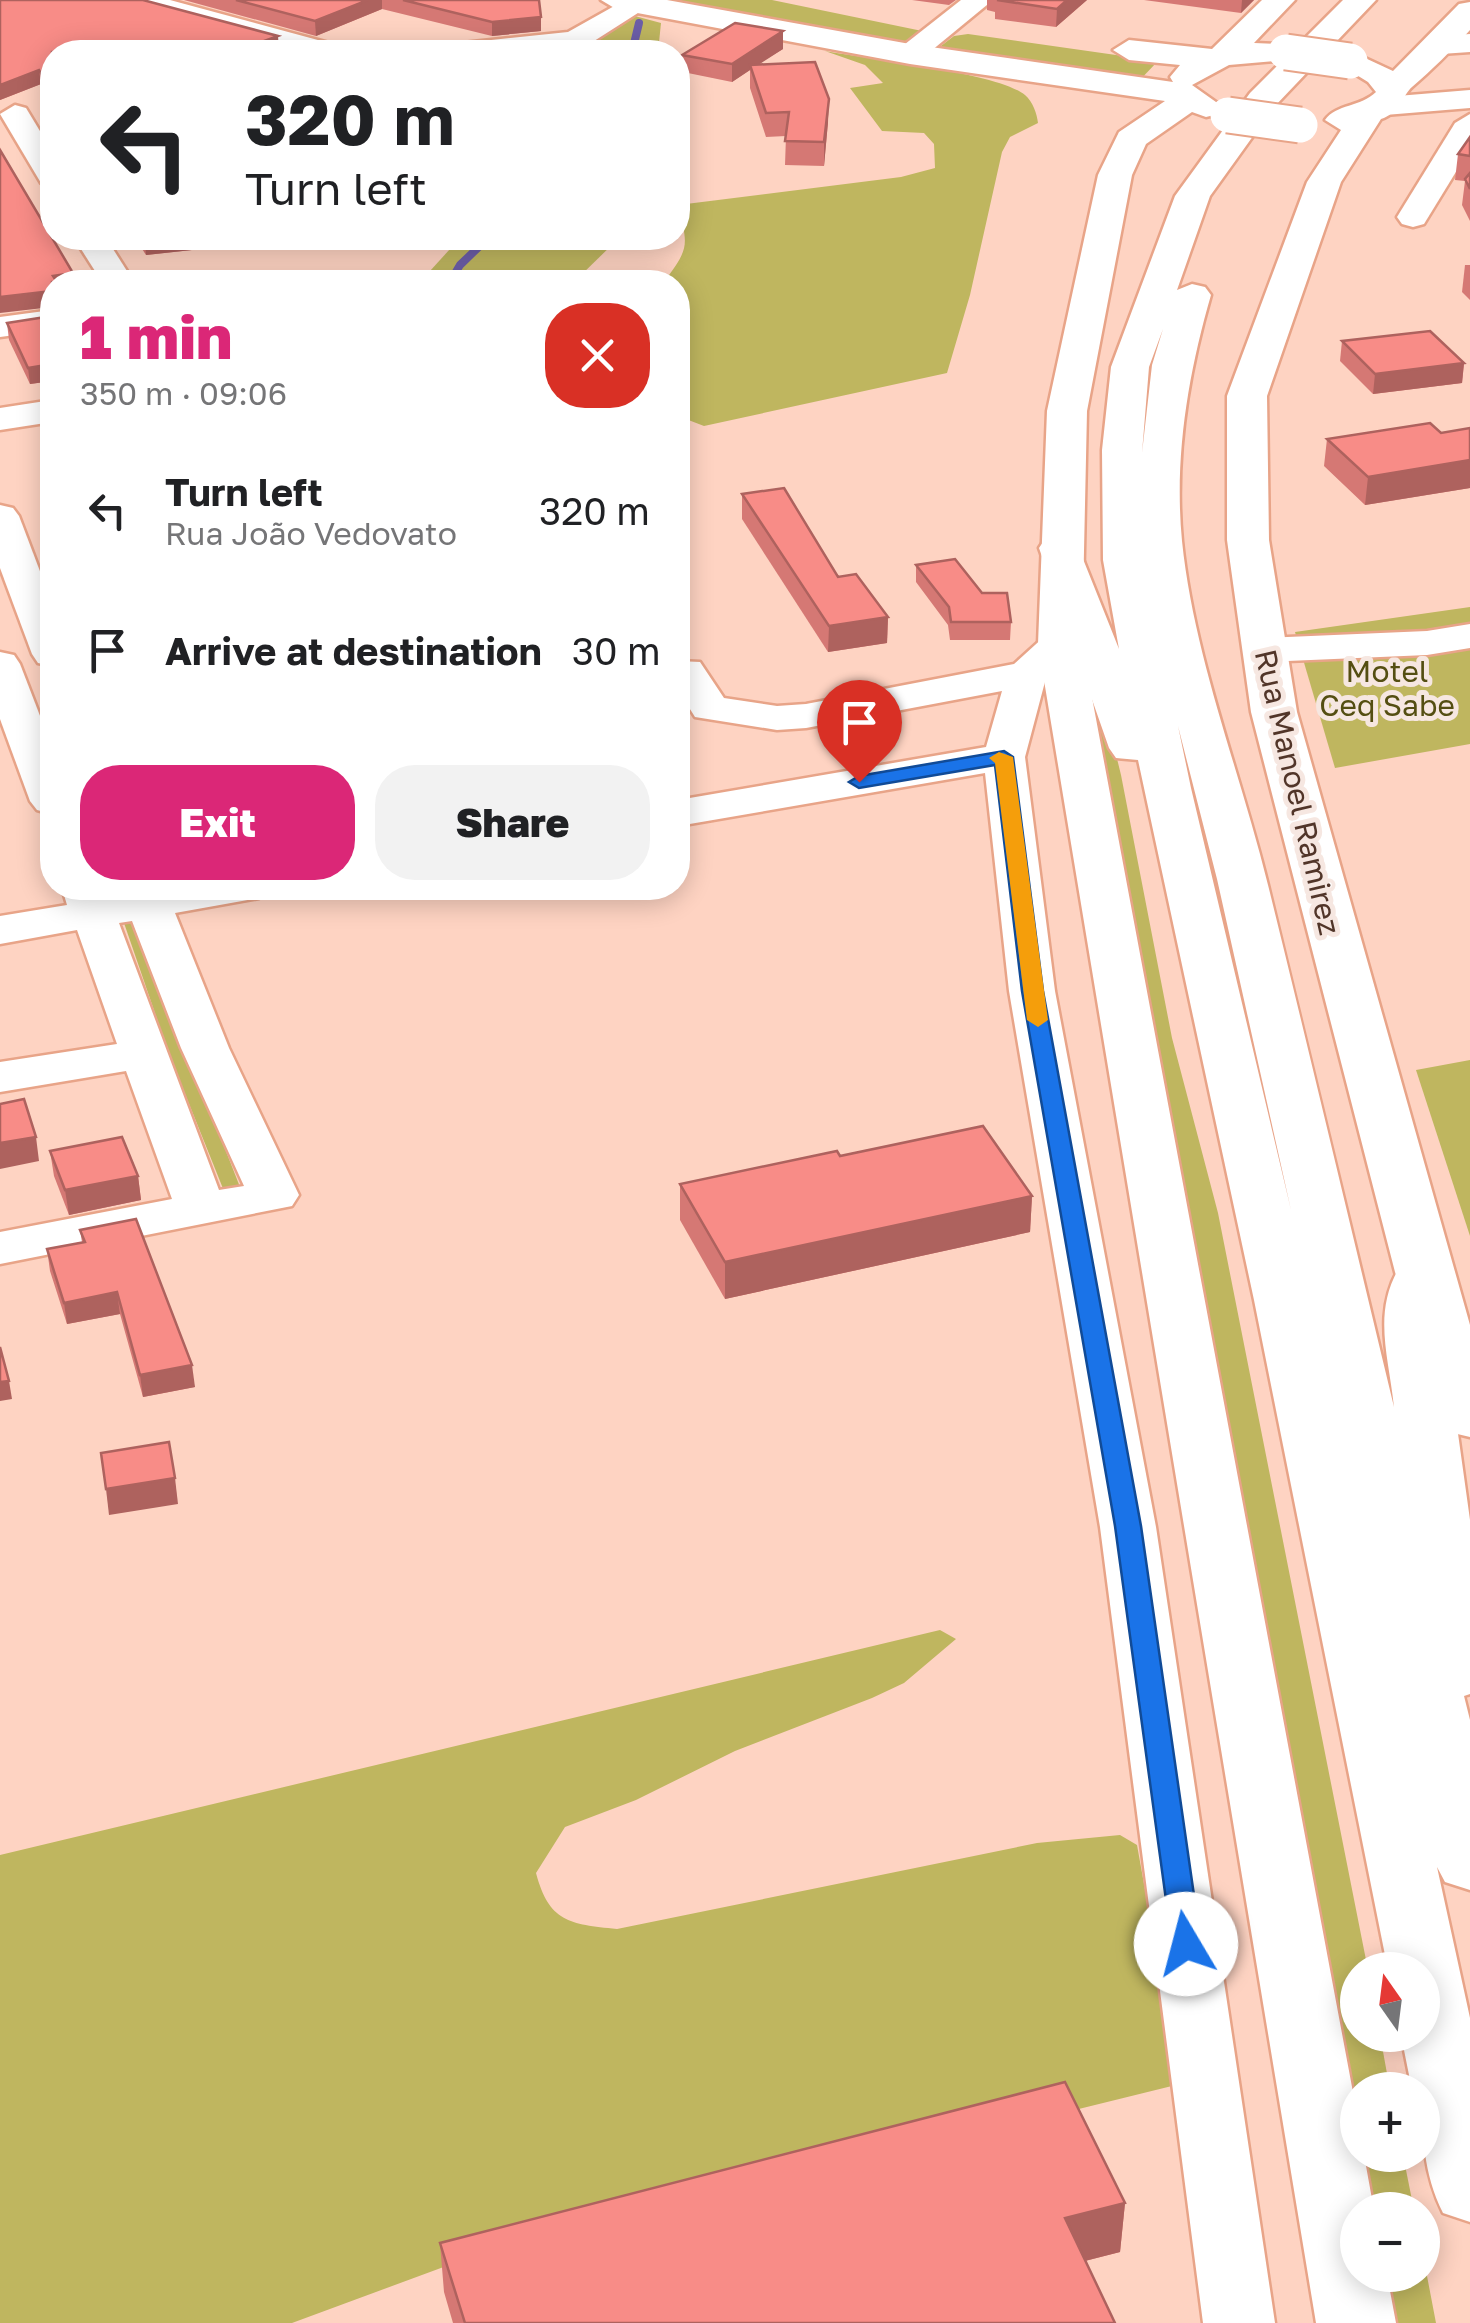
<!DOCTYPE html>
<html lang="en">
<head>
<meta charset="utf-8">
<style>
	:root { --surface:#fff; --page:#f2f2f2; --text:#202124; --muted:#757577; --accent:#db2777 }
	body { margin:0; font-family:"Golos Text",sans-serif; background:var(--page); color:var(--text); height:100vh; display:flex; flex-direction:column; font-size:38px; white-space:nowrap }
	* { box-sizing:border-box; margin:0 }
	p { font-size:32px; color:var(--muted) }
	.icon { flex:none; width:55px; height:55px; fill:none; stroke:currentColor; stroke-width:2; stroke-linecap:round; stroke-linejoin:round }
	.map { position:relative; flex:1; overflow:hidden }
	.panel { position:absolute; left:40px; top:270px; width:650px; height:630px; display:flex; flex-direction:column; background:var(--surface); border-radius:40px; box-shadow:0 5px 25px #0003 }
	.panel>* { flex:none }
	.hud { position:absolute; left:40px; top:40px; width:650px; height:210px; border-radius:40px; box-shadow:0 5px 25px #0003; background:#fff; color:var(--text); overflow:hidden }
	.needle { width:65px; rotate:346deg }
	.controls { position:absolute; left:1340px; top:1952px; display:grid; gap:20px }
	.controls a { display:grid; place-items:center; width:100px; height:100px; border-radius:50%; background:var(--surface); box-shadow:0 5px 25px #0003; font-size:50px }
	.pin { position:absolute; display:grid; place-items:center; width:85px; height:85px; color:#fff; margin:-102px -42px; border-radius:50% 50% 50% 0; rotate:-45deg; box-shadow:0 0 10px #0007 }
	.pin .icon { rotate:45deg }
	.me { position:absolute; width:110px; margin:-55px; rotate:352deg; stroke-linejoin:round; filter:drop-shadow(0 0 8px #0008) }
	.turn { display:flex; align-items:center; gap:35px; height:210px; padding:0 40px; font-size:45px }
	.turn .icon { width:130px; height:130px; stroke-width:2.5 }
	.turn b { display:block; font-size:70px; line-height:85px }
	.round { display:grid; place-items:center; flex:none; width:105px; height:105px; border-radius:40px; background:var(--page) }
	.summary { display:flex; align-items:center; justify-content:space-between; height:170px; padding:0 40px }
	h1 { font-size:60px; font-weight:800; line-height:75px; color:var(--accent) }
	.cta { display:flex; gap:20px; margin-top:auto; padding:20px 40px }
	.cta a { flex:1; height:115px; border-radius:40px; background:var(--accent); color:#fff; font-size:40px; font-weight:800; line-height:115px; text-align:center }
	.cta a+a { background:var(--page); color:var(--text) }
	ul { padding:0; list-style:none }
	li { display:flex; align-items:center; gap:30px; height:140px; padding:0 40px }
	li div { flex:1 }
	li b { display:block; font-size:38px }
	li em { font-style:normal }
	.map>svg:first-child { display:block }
	.green { fill:#bfb65f }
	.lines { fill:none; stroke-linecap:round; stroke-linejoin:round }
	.stream { stroke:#6c5ea8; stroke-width:8 }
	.minor-casing { stroke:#e8a488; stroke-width:5 }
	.major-casing { stroke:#e8a488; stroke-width:5 }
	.highway-casing { stroke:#e8a488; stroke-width:5 }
	.minor { fill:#fff; fill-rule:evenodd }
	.major { fill:#fff; fill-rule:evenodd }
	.highway { fill:#fff; fill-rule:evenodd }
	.major-bridge-casing { stroke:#e8a488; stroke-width:39; stroke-linecap:butt }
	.major-bridge { stroke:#fff; stroke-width:35 }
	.wall { fill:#d57874 }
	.shaded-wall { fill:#ae625e }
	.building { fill:#f88c87; stroke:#ae625e; stroke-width:2.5 }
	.route { fill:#1a73e8; stroke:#114b97; stroke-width:2.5 }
	.slow { fill:#f59e0b }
	.labels { text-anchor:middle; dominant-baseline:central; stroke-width:10; stroke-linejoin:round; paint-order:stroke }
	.park-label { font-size:30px; fill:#544e12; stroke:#f6e7e1 }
	.street-label { font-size:30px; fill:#513529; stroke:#f6e7e1 }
</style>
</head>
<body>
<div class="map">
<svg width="1470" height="2323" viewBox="0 0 1470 2323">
	<rect width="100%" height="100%" fill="#fed3c2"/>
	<g class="green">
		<polygon points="658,0 772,0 927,32 907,43 893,44"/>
		<polygon points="631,15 661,23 658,52 594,52 592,35"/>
		<polygon points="968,34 1158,61 1136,84 937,49 954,36"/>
		<path d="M825,51C867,59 996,72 1025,95C1033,102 1037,114 1038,123L1010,137L1002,152L970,295L947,373L704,426L678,416V282H664C690,247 688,246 678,205L901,177L935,168L934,144L924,133L882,131L850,88L883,83L865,65Z"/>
		<polygon points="460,238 619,238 574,282 420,282"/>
		<polygon points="1470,607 1470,744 1335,768 1295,632"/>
		<polygon points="1082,660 1108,722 1121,775 1172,1038 1218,1213 1368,1970 1358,1970 1358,2035 1380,2035 1390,2090 1358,2090 1358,2155 1403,2155 1414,2210 1364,2210 1190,1217"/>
		<polygon points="135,919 240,1187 224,1191 169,1054 123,920"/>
		<polygon points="1470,1060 1470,1236 1416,1070"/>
		<path d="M940,1630L956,1639L904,1683L872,1698L735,1751L636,1800L565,1827L536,1873C549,1922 569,1924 617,1929L1037,1843L1120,1835L1137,1845L1180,2084L449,2265L292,2323H0V1855Z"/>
		<polygon points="1423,2255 1436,2323 1384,2323 1376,2275 1422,2275"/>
	</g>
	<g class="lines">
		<g class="stream">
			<polyline points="632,52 639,23"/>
			<polyline points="450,282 460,265 488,238"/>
		</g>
		<g class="minor-casing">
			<g id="minor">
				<polygon points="124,0 170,0 340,46 345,52 299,52 128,6"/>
				<polygon points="625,0 649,0 652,4 591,43 594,52 448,52 463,43 568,32"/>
				<polygon points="961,0 993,0 920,60 900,60 895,54 900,48"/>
				<polygon points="1470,34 1470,52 1441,54 1426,45 1441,36"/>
				<polygon points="1470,90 1470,108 1385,115 1370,106 1385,97"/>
				<polygon points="15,105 26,108 52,151 52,185 41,183 0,114"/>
				<polygon points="1470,114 1470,149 1424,224 1413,227 1402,224 1397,217 1455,123"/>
				<polygon points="74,238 106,238 134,282 102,282"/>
				<polygon points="52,310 52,330 0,337 0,317"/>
				<polygon points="52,400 52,422 0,430 0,408"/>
				<polygon points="0,505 13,508 19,516 52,603 52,666 38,663 32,654 0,568"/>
				<polygon points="1470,624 1470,648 1427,655 1263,662 1249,659 1243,650 1249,641 1263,638 1427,631"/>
				<polygon points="1060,632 1074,635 1080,644 1046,678 1025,757 1055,991 1156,1527 1275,2323 1203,2323 1100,1527 1009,991 985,773 678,826 678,800 986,747 1002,691 806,728 777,730 695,717 678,690 678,661 700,662 724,698 777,706 806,704 1014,664 1046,635"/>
				<polygon points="0,652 14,655 20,664 52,747 52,814 37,810 30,801 0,719"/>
				<path d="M62,888H106L110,897L122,895L120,888H265L259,898L175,913L229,1048L299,1195L292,1206L0,1264V1232L172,1199L126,1071L0,1092V1062L117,1044L77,930L0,944V916L67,905ZM132,921L181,1048L244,1186L219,1190L119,923Z"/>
			</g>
		</g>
		<g class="major-casing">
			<g id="major">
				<polygon points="601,0 667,0 910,44 1173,82 1170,77 1180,65 1129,60 1113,50 1129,40 1212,49 1262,0 1295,0 1254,43 1297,45 1302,52 1297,59 1229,65 1192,85 1223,107 1218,114 1206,117 1192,112 1146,144 1132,175 1087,411 1082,644 1358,2119 1358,2155 1364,2155 1374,2210 1358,2210 1358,2275 1387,2275 1396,2323 1316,2323 1038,644 1047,411 1098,175 1119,132 1165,101 910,64 616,9"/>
				<path d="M1470,2V30C1451,51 1433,69 1412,87C1403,95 1398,114 1381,119L1341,182L1267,396L1269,540L1297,712L1470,1325V1437L1449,1432L1440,1418L1395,1272L1251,712L1227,540V396L1307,182L1341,130L1325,120C1336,104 1361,107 1376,92L1368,82L1334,61L1350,51L1393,71L1459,4Z"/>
			</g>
		</g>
		<g class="highway-casing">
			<path id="highway" d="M1343,0H1376L1274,107L1210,196L1177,290L1192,284L1205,287L1211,295C1188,374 1174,458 1182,541C1194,658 1240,771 1268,885C1311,1059 1352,1233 1394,1407C1388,1352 1371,1308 1404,1260L1424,1254L1444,1260L1453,1272L1440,1304L1470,1520V1694L1464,1696L1470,1720V1890L1445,1882L1437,1867L1470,2018V2222L1443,2213C1423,2173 1422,2134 1422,2090H1412L1401,2035H1422V1970H1388L1254,1300L1138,760L1116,758L1109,748L1039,548L1045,539L1060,535L1075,539L1119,649L1103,560L1102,450L1111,367L1175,196L1250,93ZM1163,329L1152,365L1142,453L1149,367ZM1178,726L1217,879L1291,1210L1191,788Z"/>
		</g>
		<use href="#minor" class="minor"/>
		<use href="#major" class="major"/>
		<use href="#highway" class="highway"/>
		<g class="major-bridge-casing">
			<g id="major-bridge">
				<polyline points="1286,52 1350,61"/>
				<polyline points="1228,115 1300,125"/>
			</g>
		</g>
		<use href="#major-bridge" class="major-bridge"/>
	</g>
	<g class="wall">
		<polygon points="0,0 278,36 278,45 286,47 286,52 52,52 52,105 41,84 0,100"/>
		<polygon points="184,0 539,0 541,31 492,36 382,9 316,36"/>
		<polygon points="912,0 956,0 949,5"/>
		<polygon points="987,0 1087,0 1056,27 995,19 995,12 987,10"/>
		<polygon points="1144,0 1254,0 1241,13"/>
		<polygon points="783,49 758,64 828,122 824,166 785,165 786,136 766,137 750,88 750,70 732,82 683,72 682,55"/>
		<polygon points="1470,137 1470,221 1462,205 1465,181 1455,180 1458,154"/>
		<polygon points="135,238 302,238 146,255"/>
		<polygon points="1465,265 1470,265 1470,300 1462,292"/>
		<polygon points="52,316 52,381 30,384 9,340 7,323"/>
		<polygon points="1342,341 1464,363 1462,383 1373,394 1340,361"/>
		<polygon points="1470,428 1470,488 1365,505 1324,466 1327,439 1441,433"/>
		<polygon points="742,494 888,617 887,643 828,652 742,519"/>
		<polygon points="916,565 982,593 1011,622 1010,640 950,640 948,625 916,582"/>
		<polygon points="50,1151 138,1176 141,1200 69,1215 54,1176"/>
		<polygon points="840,1156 1032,1196 1030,1232 725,1299 680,1220 680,1184"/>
		<polygon points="80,1230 195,1387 143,1397 120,1314 67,1324 50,1271 47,1249 82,1242"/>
		<polygon points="1125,2203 1120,2252 1085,2261 1115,2323 453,2323 444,2292 440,2243"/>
	</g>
	<g class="shaded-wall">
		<polygon points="368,0 382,0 382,9 316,36 315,21"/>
		<polygon points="1067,0 1087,0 1056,27 1057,9"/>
		<polygon points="1242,0 1254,0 1241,13"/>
		<polygon points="541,17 541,31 492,36 492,22"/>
		<polygon points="783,31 783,49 752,69 750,65 750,70 732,82 732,64"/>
		<polygon points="278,36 279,50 286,47 286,52 265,52 264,41"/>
		<polygon points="39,70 41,84 0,100 0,85"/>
		<polygon points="829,99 828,122 824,166 824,142"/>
		<polygon points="160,238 302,238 146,255 145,239"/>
		<polygon points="326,238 366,238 366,239 326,243"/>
		<polygon points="73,273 74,282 53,282 53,276"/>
		<polygon points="52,291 52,307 0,313 0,297"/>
		<polygon points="1464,363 1462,383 1373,394 1375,374"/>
		<polygon points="52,364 52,381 30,384 28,368"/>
		<polygon points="1470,460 1470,488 1365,505 1368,477"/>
		<polygon points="888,617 887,643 828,652 829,626"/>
		<polygon points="36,1137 39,1161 0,1169 0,1143"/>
		<polygon points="138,1176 141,1200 69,1215 65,1190"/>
		<polygon points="1032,1196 1030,1232 725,1299 725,1262"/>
		<polygon points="117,1292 120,1314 67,1324 64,1303"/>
		<polygon points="192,1365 195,1387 143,1397 140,1375"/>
		<polygon points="9,1381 12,1399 0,1401 0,1382"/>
		<polygon points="175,1478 178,1504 109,1515 106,1489"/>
		<polygon points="1125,2203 1120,2252 1061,2267 1065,2218"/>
	</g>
	<g class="building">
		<polygon points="0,0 143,0 278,36 264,41 286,47 272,52 52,52 52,93 39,70 0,85"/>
		<polygon points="236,0 368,0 315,21"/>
		<polygon points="403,0 539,0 541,17 492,22"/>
		<polygon points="997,0 1067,0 1057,9"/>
		<polygon points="735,23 783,31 732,64 682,55"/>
		<polygon points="815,62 829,99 824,142 785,141 789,112 766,113 750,65"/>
		<polygon points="1470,137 1470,156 1458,154"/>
		<polygon points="0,150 73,273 53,276 57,282 52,282 52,291 0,297"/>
		<polygon points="1470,173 1470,189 1465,179"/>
		<polygon points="52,316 52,364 28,368 7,323"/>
		<polygon points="1430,331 1464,363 1375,374 1342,341"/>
		<polygon points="1430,423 1441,433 1470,428 1470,460 1368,477 1327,439"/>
		<polygon points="784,488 838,577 856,574 888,617 829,626 742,494"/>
		<polygon points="955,559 982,593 1007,593 1011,622 951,622 949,607 916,565"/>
		<polygon points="24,1099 36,1137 0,1143 0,1104"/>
		<polygon points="983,1126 1032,1196 725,1262 680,1184 837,1151 840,1156"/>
		<polygon points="122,1137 138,1176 65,1190 50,1151"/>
		<polygon points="136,1219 192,1365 140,1375 117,1292 64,1303 47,1249 85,1242 80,1230"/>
		<polygon points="0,1347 9,1381 0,1382"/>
		<polygon points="169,1442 175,1478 106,1489 101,1453"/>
		<polygon points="1065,2082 1125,2203 1065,2218 1115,2323 465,2323 440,2243"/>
	</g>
	<polygon class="route" points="1004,751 1013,757 1043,991 1141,1526 1201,1944 1197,1952 1176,1952 1172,1944 1115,1526 1022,991 995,765 859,788 849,782 859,776"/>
	<polygon class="slow" points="999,752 1013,757 1048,1020 1038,1027 1027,1020 995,763 989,758"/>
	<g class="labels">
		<g class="park-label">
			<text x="1387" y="671">Motel<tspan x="1387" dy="34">Ceq Sabe</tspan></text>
		</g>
		<g class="street-label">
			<text transform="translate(1298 792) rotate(77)">Rua Manoel Ramirez</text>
		</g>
	</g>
</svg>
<div class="controls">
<a><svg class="needle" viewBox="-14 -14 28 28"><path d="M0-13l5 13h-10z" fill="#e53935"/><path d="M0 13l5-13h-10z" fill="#757577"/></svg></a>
<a>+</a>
<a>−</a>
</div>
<div class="pin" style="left:859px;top:782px;background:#d93025"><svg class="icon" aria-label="arrive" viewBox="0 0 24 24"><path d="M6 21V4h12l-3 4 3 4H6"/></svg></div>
<svg class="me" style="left:1186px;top:1944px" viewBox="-20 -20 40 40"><circle r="19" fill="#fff"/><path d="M0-13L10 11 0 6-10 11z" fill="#1a73e8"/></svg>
<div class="hud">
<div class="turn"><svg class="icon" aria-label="left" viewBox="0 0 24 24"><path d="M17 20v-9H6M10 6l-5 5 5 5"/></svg><div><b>320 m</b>Turn left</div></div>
</div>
<section class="panel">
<div class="summary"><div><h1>1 min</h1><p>350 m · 09:06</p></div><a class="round" style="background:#d93025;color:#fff"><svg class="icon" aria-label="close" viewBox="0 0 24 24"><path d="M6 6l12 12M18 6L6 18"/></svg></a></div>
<ul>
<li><svg class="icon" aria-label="left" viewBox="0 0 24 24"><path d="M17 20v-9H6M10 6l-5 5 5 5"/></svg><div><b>Turn left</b><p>Rua João Vedovato</p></div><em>320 m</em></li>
<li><svg class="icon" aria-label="arrive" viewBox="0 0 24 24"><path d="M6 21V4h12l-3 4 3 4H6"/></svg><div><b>Arrive at destination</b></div><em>30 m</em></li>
</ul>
<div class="cta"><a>Exit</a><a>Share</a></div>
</section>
</div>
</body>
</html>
